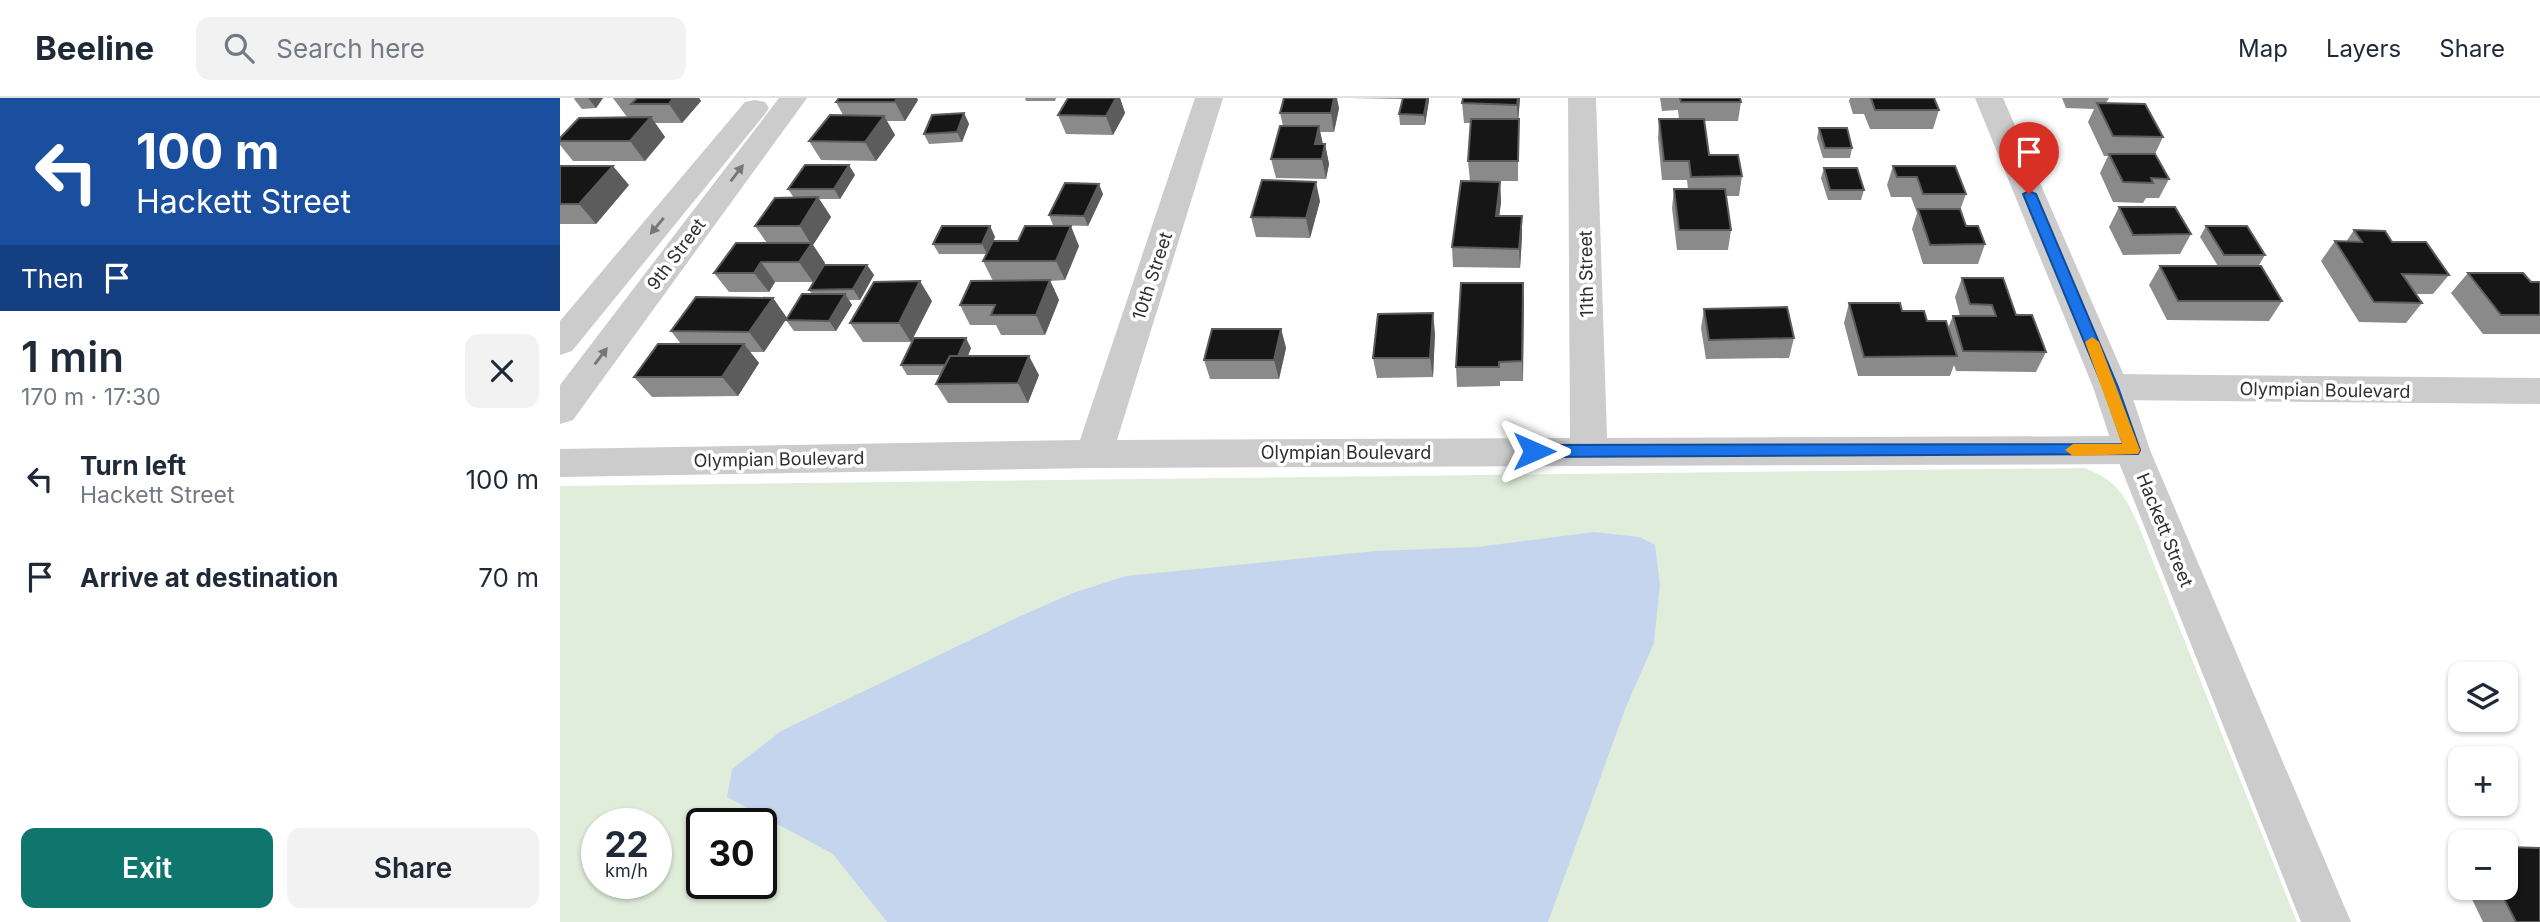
<!DOCTYPE html>
<html lang="en">
<head>
<meta charset="utf-8">
<style>
	:root { --surface:#fff; --page:#f2f2f3; --text:#1f2937; --muted:#747a83; --line:#e0e1e3; --accent:#0f766e }
	body { margin:0; font-family:Inter,sans-serif; background:var(--page); color:var(--text); height:100vh; display:flex; flex-direction:column; font-size:26px; white-space:nowrap }
	* { box-sizing:border-box; margin:0 }
	p { font-size:23px; color:var(--muted) }
	.icon { flex:none; width:38px; height:38px; fill:none; stroke:currentColor; stroke-width:2; stroke-linecap:round; stroke-linejoin:round }
	.map { position:relative; flex:1; overflow:hidden }
	.sheet { display:flex; flex-direction:column; background:var(--surface); width:560px }
	.sheet>* { flex:none }
	.top-card { background:#1a4fa0; color:#fff; overflow:hidden }
	.buttons { position:absolute; left:1888px; top:564px; display:grid; gap:14px }
	.buttons a { display:grid; place-items:center; width:70px; height:70px; border-radius:14px; background:var(--surface); box-shadow:0 2px 5px #0004; font-size:35px }
	.speed { position:absolute; left:21px; top:710px; display:flex; gap:14px; font-size:35px; font-weight:700; text-align:center }
	.speed>* { display:grid; place-content:center; width:91px; height:91px; border-radius:50%; background:var(--surface); box-shadow:0 2px 5px #0004; line-height:1 }
	.speed small { font-size:18px; font-weight:400 }
	.speed .limit { border:4px solid #111; border-radius:10px; background:#fff; color:#111 }
	.pin { position:absolute; display:grid; place-items:center; width:60px; height:60px; color:#fff; margin:-72px -30px; border-radius:50% 50% 50% 0; rotate:-45deg; box-shadow:0 0 7px #0007 }
	.pin .icon { rotate:45deg }
	.me { position:absolute; width:77px; margin:-38px; rotate:90deg; stroke-linejoin:round; filter:drop-shadow(0 0 5px #0008) }
	.turn { display:flex; align-items:center; gap:24px; height:147px; padding:0 21px; font-size:32px }
	.turn .icon { width:91px; height:91px; stroke-width:2.5 }
	.turn b { display:block; font-size:49px; line-height:60px }
	.then { display:flex; align-items:center; height:66px; padding:0 21px; background:#0003; gap:14px; font-size:26px }
	.round { display:grid; place-items:center; flex:none; width:74px; height:74px; border-radius:14px; background:var(--page) }
	.summary { display:flex; align-items:center; justify-content:space-between; height:119px; padding:0 21px }
	h1 { font-size:42px; font-weight:600; line-height:52px }
	.cta { display:flex; gap:14px; margin-top:auto; padding:14px 21px }
	.cta a { flex:1; height:80px; border-radius:14px; background:var(--accent); color:#fff; font-size:28px; font-weight:600; line-height:80px; text-align:center }
	.cta a+a { background:var(--page); color:var(--text) }
	ul { padding:0; list-style:none }
	li { display:flex; align-items:center; gap:21px; height:98px; padding:0 21px }
	li div { flex:1 }
	li b { display:block; font-size:26px }
	li em { font-style:normal }
	header { display:flex; align-items:center; gap:42px; box-sizing:border-box; height:98px; padding:0 35px; background:var(--surface); border-bottom:2px solid var(--line) }
	header strong { font-size:33px }
	nav { display:flex; gap:38px; margin-inline-start:auto; font-size:24px }
	.search { width:490px; height:63px; background:var(--page); display:flex; align-items:center; gap:18px; box-sizing:border-box; padding:0 24px; border-radius:14px; color:var(--muted); font-size:26px }
	main { display:flex; flex:1; min-height:0 }
	.map>svg:first-child { display:block }
	.green { fill:#e0eddb; fill-rule:evenodd }
	.water { fill:#c6d5ee }
	.lines { fill:none; stroke-linecap:round; stroke-linejoin:round }
	.minor { fill:#ccc; fill-rule:evenodd }
	.tertiary { fill:#ccc; fill-rule:evenodd }
	.wall { fill:#8a8a8a }
	.shaded-wall { fill:#5c5c5c }
	.building { fill:#161616; stroke:#5c5c5c; stroke-width:2 }
	.oneway { fill:#767676 }
	.route { fill:#1a73e8; stroke:#114b97; stroke-width:2 }
	.slow { fill:#f59e0b }
	.labels { text-anchor:middle; dominant-baseline:central; stroke-width:7; stroke-linejoin:round; paint-order:stroke }
	.street-label { font-size:18px; fill:#2f2f2f; stroke:#fff }
</style>
</head>
<body>
<header>
<strong>Beeline</strong>
<div class="search"><svg class="icon" aria-label="search" viewBox="0 0 24 24"><circle cx="10" cy="10" r="6"/><path d="M15 15l6 6"/></svg>Search here</div>
<nav><a>Map</a><a>Layers</a><a>Share</a></nav>
</header>
<main>
<section class="sheet">
<div class="top-card">
<div class="turn"><svg class="icon" aria-label="left" viewBox="0 0 24 24"><path d="M17 20v-9H6M10 6l-5 5 5 5"/></svg><div><b>100 m</b>Hackett Street</div></div>
<div class="then">Then<svg class="icon" aria-label="arrive" viewBox="0 0 24 24"><path d="M6 21V4h12l-3 4 3 4H6"/></svg></div>
</div>
<div class="summary"><div><h1>1 min</h1><p>170 m · 17:30</p></div><a class="round"><svg class="icon" aria-label="close" viewBox="0 0 24 24"><path d="M6 6l12 12M18 6L6 18"/></svg></a></div>
<ul>
<li><svg class="icon" aria-label="left" viewBox="0 0 24 24"><path d="M17 20v-9H6M10 6l-5 5 5 5"/></svg><div><b>Turn left</b><p>Hackett Street</p></div><em>100 m</em></li>
<li><svg class="icon" aria-label="arrive" viewBox="0 0 24 24"><path d="M6 21V4h12l-3 4 3 4H6"/></svg><div><b>Arrive at destination</b></div><em>70 m</em></li>
</ul>
<div class="cta"><a>Exit</a><a>Share</a></div>
</section>
<div class="map">
<svg width="1980" height="824" viewBox="0 0 1980 824">
	<rect width="100%" height="100%" fill="#fff"/>
	<path class="green" d="M1525,370C1557,383 1564,396 1578,426L1737,824H0V388ZM37,726H96V786H37ZM142,726H201V786H142Z"/>
	<polygon class="water" points="1034,434 1080,439 1095,447 1100,486 1094,545 1066,609 988,824 327,824 273,756 167,699 172,671 221,633 456,520 513,495 566,478 816,453 917,449"/>
	<g class="lines">
		<g class="minor">
			<polygon points="219,0 247,0 13,322 0,326 0,287"/>
			<polygon points="635,0 663,0 557,342 1010,340 1008,0 1036,0 1047,340 1572,338 1585,342 1590,352 1585,362 1572,366 534,370 0,379 0,351 520,342"/>
			<polygon points="195,2 205,4 209,10 205,16 12,253 0,257 0,223 185,4"/>
			<polygon points="1551,276 1980,280 1980,306 1551,302 1539,298 1533,289 1539,280"/>
		</g>
		<polygon class="tertiary" points="1415,0 1443,0 1569,289 1590,352 1791,824 1741,824 1554,352 1533,289"/>
	</g>
	<g class="wall">
		<polygon points="15,0 43,0 36,10 22,11 14,1"/>
		<polygon points="53,0 139,0 141,3 122,25 95,25 105,39 85,63 13,63 0,47 0,40 67,19"/>
		<polygon points="465,0 496,0 495,3 466,3"/>
		<polygon points="508,0 560,0 565,15 553,37 506,36 498,17"/>
		<polygon points="792,0 869,0 865,27 840,27 839,16 843,1"/>
		<polygon points="960,0 958,21 958,83 910,83 908,63 911,25 904,25 902,5"/>
		<polygon points="1100,0 1180,0 1181,4 1178,23 1144,23 1149,57 1182,78 1179,98 1166,98 1171,132 1168,152 1117,152 1112,110 1114,91 1128,91 1127,82 1102,82 1098,41 1099,21 1119,21 1118,12 1102,13"/>
		<polygon points="1290,0 1374,0 1379,12 1373,31 1310,31 1304,16 1293,16 1289,3"/>
		<polygon points="1502,0 1549,0 1546,5 1603,39 1595,56 1609,81 1599,100 1586,100 1583,105 1553,104 1540,75 1548,58 1544,58 1528,24 1534,11 1506,10"/>
		<polygon points="358,2 345,23 327,23 335,37 316,63 261,62 249,43 283,17 276,4"/>
		<polygon points="779,10 774,34 760,34 763,46 765,46 769,66 766,81 716,80 711,61 723,28 720,15"/>
		<polygon points="404,15 409,26 402,44 369,46 364,36"/>
		<polygon points="1259,30 1292,50 1290,60 1263,60 1257,40"/>
		<polygon points="0,68 69,87 36,126 0,126"/>
		<polygon points="1333,68 1406,96 1400,112 1406,128 1425,146 1418,166 1363,166 1352,131 1357,115 1351,99 1331,99 1327,87"/>
		<polygon points="1264,70 1304,92 1301,102 1268,102 1261,80"/>
		<polygon points="295,77 280,101 259,101 271,119 253,147 265,165 253,184 215,184 209,194 169,194 154,175 207,145 195,128 234,100 228,91"/>
		<polygon points="940,84 941,104 939,118 962,118 962,138 960,170 893,169 892,149"/>
		<polygon points="543,96 528,128 493,127 489,117"/>
		<polygon points="760,103 750,140 696,139 691,119"/>
		<polygon points="1559,109 1631,136 1620,156 1563,157 1549,129"/>
		<polygon points="430,128 435,139 433,143 519,148 505,182 490,183 499,202 485,237 441,237 436,227 410,227 400,207 433,183 423,163 427,156 379,156 373,146"/>
		<polygon points="1646,128 1705,157 1699,167 1658,168 1640,139"/>
		<polygon points="1794,132 1832,144 1889,177 1873,196 1855,196 1862,205 1846,225 1799,224 1761,163 1775,143 1786,144"/>
		<polygon points="307,167 314,177 300,202 289,202 292,207 276,233 234,233 226,222 252,196 249,192"/>
		<polygon points="1600,168 1722,203 1709,223 1607,222 1589,187"/>
		<polygon points="1908,175 1971,184 1980,184 1980,236 1923,236 1891,195"/>
		<polygon points="1402,180 1456,217 1486,254 1476,274 1396,273 1394,267 1390,278 1298,278 1284,225 1289,205 1342,213 1367,223 1388,230 1393,218 1400,218 1395,199"/>
		<polygon points="963,185 963,283 940,283 940,288 897,289 896,269"/>
		<polygon points="213,200 227,220 204,254 190,254 199,265 178,298 92,299 74,279 121,246 111,233"/>
		<polygon points="372,203 351,244 303,244 290,225"/>
		<polygon points="1144,211 1234,240 1229,260 1146,261 1141,230"/>
		<polygon points="721,231 726,250 719,281 650,281 644,262"/>
		<polygon points="875,235 873,279 817,280 813,260"/>
		<polygon points="411,250 408,258 479,277 468,305 388,305 376,286 380,277 347,277 341,267"/>
		<polygon points="1900,758 1900,778 1893,763"/>
		<polygon points="1906,789 1946,789 1980,824 1923,824"/>
	</g>
	<g class="shaded-wall">
		<polygon points="28,0 43,0 36,10"/>
		<polygon points="113,0 139,0 141,3 122,25 109,6"/>
		<polygon points="337,0 357,0 358,2 345,23 335,4"/>
		<polygon points="556,0 560,0 565,15 553,37 546,18"/>
		<polygon points="774,0 777,0 779,10 774,34 771,15"/>
		<polygon points="867,0 869,0 869,3 865,27 864,17"/>
		<polygon points="958,0 960,0 958,26 957,7"/>
		<polygon points="404,15 409,26 402,44 397,34"/>
		<polygon points="324,18 335,37 316,63 305,44"/>
		<polygon points="91,19 105,39 85,63 70,43"/>
		<polygon points="759,28 763,47 755,46"/>
		<polygon points="765,46 769,66 766,81 762,61"/>
		<polygon points="289,67 295,77 280,101 274,91"/>
		<polygon points="53,68 69,87 36,126 19,106"/>
		<polygon points="756,84 760,103 750,140 746,120"/>
		<polygon points="940,84 941,104 937,137 936,118"/>
		<polygon points="539,86 543,96 528,128 524,118"/>
		<polygon points="258,99 271,119 253,147 265,165 253,184 239,164 251,146 240,128"/>
		<polygon points="962,118 962,138 960,170 959,151"/>
		<polygon points="430,128 435,139 427,156 422,146"/>
		<polygon points="511,128 519,148 505,182 496,163"/>
		<polygon points="201,164 215,184 209,194 194,175"/>
		<polygon points="307,167 314,177 300,202 293,191"/>
		<polygon points="490,182 499,202 485,237 476,217"/>
		<polygon points="360,183 372,203 351,244 339,225"/>
		<polygon points="963,185 964,204 963,283 962,263"/>
		<polygon points="285,196 292,207 276,233 269,223"/>
		<polygon points="213,200 227,220 204,254 189,234"/>
		<polygon points="873,215 875,235 873,279 870,260"/>
		<polygon points="721,231 726,250 719,281 714,262"/>
		<polygon points="406,240 411,250 400,277 394,267"/>
		<polygon points="184,246 199,265 178,298 162,279"/>
		<polygon points="469,258 479,277 468,305 458,285"/>
	</g>
	<g class="building">
		<polygon points="77,0 113,0 109,6 71,6"/>
		<polygon points="279,0 337,0 335,4 276,4"/>
		<polygon points="508,0 556,0 546,18 498,17"/>
		<polygon points="724,0 774,0 771,15 720,15"/>
		<polygon points="843,0 867,0 864,17 839,16"/>
		<polygon points="903,0 958,0 957,7 902,5"/>
		<polygon points="1120,0 1180,0 1181,4 1121,4"/>
		<polygon points="1311,0 1374,0 1379,12 1315,12"/>
		<polygon points="1537,5 1585,6 1603,39 1553,38"/>
		<polygon points="404,15 397,34 364,36 372,17"/>
		<polygon points="270,17 324,18 305,44 249,43"/>
		<polygon points="91,19 70,43 0,43 0,40 19,20"/>
		<polygon points="911,21 959,21 958,63 908,63"/>
		<polygon points="1099,21 1144,21 1149,57 1178,57 1182,78 1131,79 1129,63 1104,63"/>
		<polygon points="720,28 759,28 755,46 765,46 762,61 711,61"/>
		<polygon points="1259,30 1287,30 1292,50 1265,50"/>
		<polygon points="1549,56 1595,56 1609,81 1591,80 1593,85 1563,84"/>
		<polygon points="245,67 289,67 274,91 228,91"/>
		<polygon points="0,68 53,68 19,106 0,106"/>
		<polygon points="1333,68 1395,68 1406,96 1363,96 1357,79 1337,79"/>
		<polygon points="1264,70 1297,70 1304,92 1270,92"/>
		<polygon points="702,82 756,84 746,120 691,119"/>
		<polygon points="901,83 940,84 936,118 962,118 959,151 892,149"/>
		<polygon points="505,85 539,86 524,118 489,117"/>
		<polygon points="1114,91 1165,91 1171,132 1119,132"/>
		<polygon points="258,99 240,128 195,128 215,100"/>
		<polygon points="1559,109 1615,109 1631,136 1573,137"/>
		<polygon points="1358,111 1400,111 1406,128 1418,128 1425,146 1370,147"/>
		<polygon points="382,128 430,128 422,146 373,146"/>
		<polygon points="465,128 511,128 496,163 423,163 433,143 458,143"/>
		<polygon points="1646,128 1687,128 1705,157 1664,157"/>
		<polygon points="1794,132 1825,133 1832,144 1866,144 1889,177 1842,176 1862,205 1814,204 1775,143 1802,144"/>
		<polygon points="176,145 252,145 239,164 201,164 194,175 154,175"/>
		<polygon points="264,167 307,167 293,191 249,192"/>
		<polygon points="1600,168 1701,168 1722,203 1618,203"/>
		<polygon points="1908,175 1963,175 1971,184 1980,184 1980,217 1941,217"/>
		<polygon points="1402,180 1443,180 1456,217 1472,217 1486,254 1403,253 1393,218 1436,218 1432,207 1410,206"/>
		<polygon points="490,182 476,217 431,217 435,207 400,207 411,183"/>
		<polygon points="360,183 339,225 290,225 314,184"/>
		<polygon points="901,185 963,185 962,263 939,264 939,269 896,269"/>
		<polygon points="242,196 285,196 269,223 226,222"/>
		<polygon points="136,199 213,200 189,234 111,233"/>
		<polygon points="1289,205 1340,205 1342,213 1364,213 1367,223 1386,223 1397,258 1304,259"/>
		<polygon points="1227,209 1234,240 1149,242 1144,211"/>
		<polygon points="873,215 870,260 813,260 818,216"/>
		<polygon points="652,231 721,231 714,262 644,262"/>
		<polygon points="354,240 406,240 398,258 390,258 385,267 341,267"/>
		<polygon points="98,246 184,246 162,279 74,279"/>
		<polygon points="390,258 469,258 458,285 376,286"/>
		<polygon points="1946,749 1980,750 1980,824 1956,824 1938,789 1946,789"/>
	</g>
	<defs><path id="oneway-solid" d="M-6-.8H1V-3.2L6.5 0L1 3.2V.8H-6Z" transform="scale(1.75)"/></defs>
	<g class="oneway">
		<use href="#oneway-solid" transform="translate(177 75) rotate(-53)"/>
		<use href="#oneway-solid" transform="translate(97 128) rotate(130)"/>
		<use href="#oneway-solid" transform="translate(41 258) rotate(-53)"/>
	</g>
	<polygon class="route" points="1469,93 1476,96 1558,289 1580,352 1578,356 974,359 967,353 974,347 1563,346 1543,289 1463,96"/>
	<polygon class="slow" points="1532,239 1539,244 1580,352 1578,356 1513,358 1505,352 1513,346 1562,346 1525,244"/>
	<g class="labels">
		<g class="street-label">
			<text transform="translate(116 156) rotate(-53)">9th Street</text>
			<text transform="translate(1026 176) rotate(-91)">11th Street</text>
			<text transform="translate(592 178) rotate(-72)">10th Street</text>
			<text transform="translate(1765 292) rotate(1)">Olympian Boulevard</text>
			<text x="786" y="354">Olympian Boulevard</text>
			<text transform="translate(219 361) rotate(-1)">Olympian Boulevard</text>
			<text transform="translate(1605 432) rotate(68)">Hackett Street</text>
		</g>
	</g>
</svg>
<div class="buttons">
<a><svg class="icon" aria-label="layers" viewBox="0 0 24 24"><path d="M12 4l9 5-9 5-9-5zM3 14l9 5 9-5"/></svg></a>
<a>+</a>
<a>−</a>
</div>
<div class="speed"><div>22<small>km/h</small></div><div class="limit">30</div></div>
<div class="pin" style="left:1469px;top:96px;background:#d93025"><svg class="icon" aria-label="arrive" viewBox="0 0 24 24"><path d="M6 21V4h12l-3 4 3 4H6"/></svg></div>
<svg class="me" style="left:974px;top:353px" viewBox="-20 -20 40 40"><path d="M0-17L14 15 0 8-14 15z" fill="#1a73e8" stroke="#fff" stroke-width="4"/></svg>
</div>
</main>
</body>
</html>
